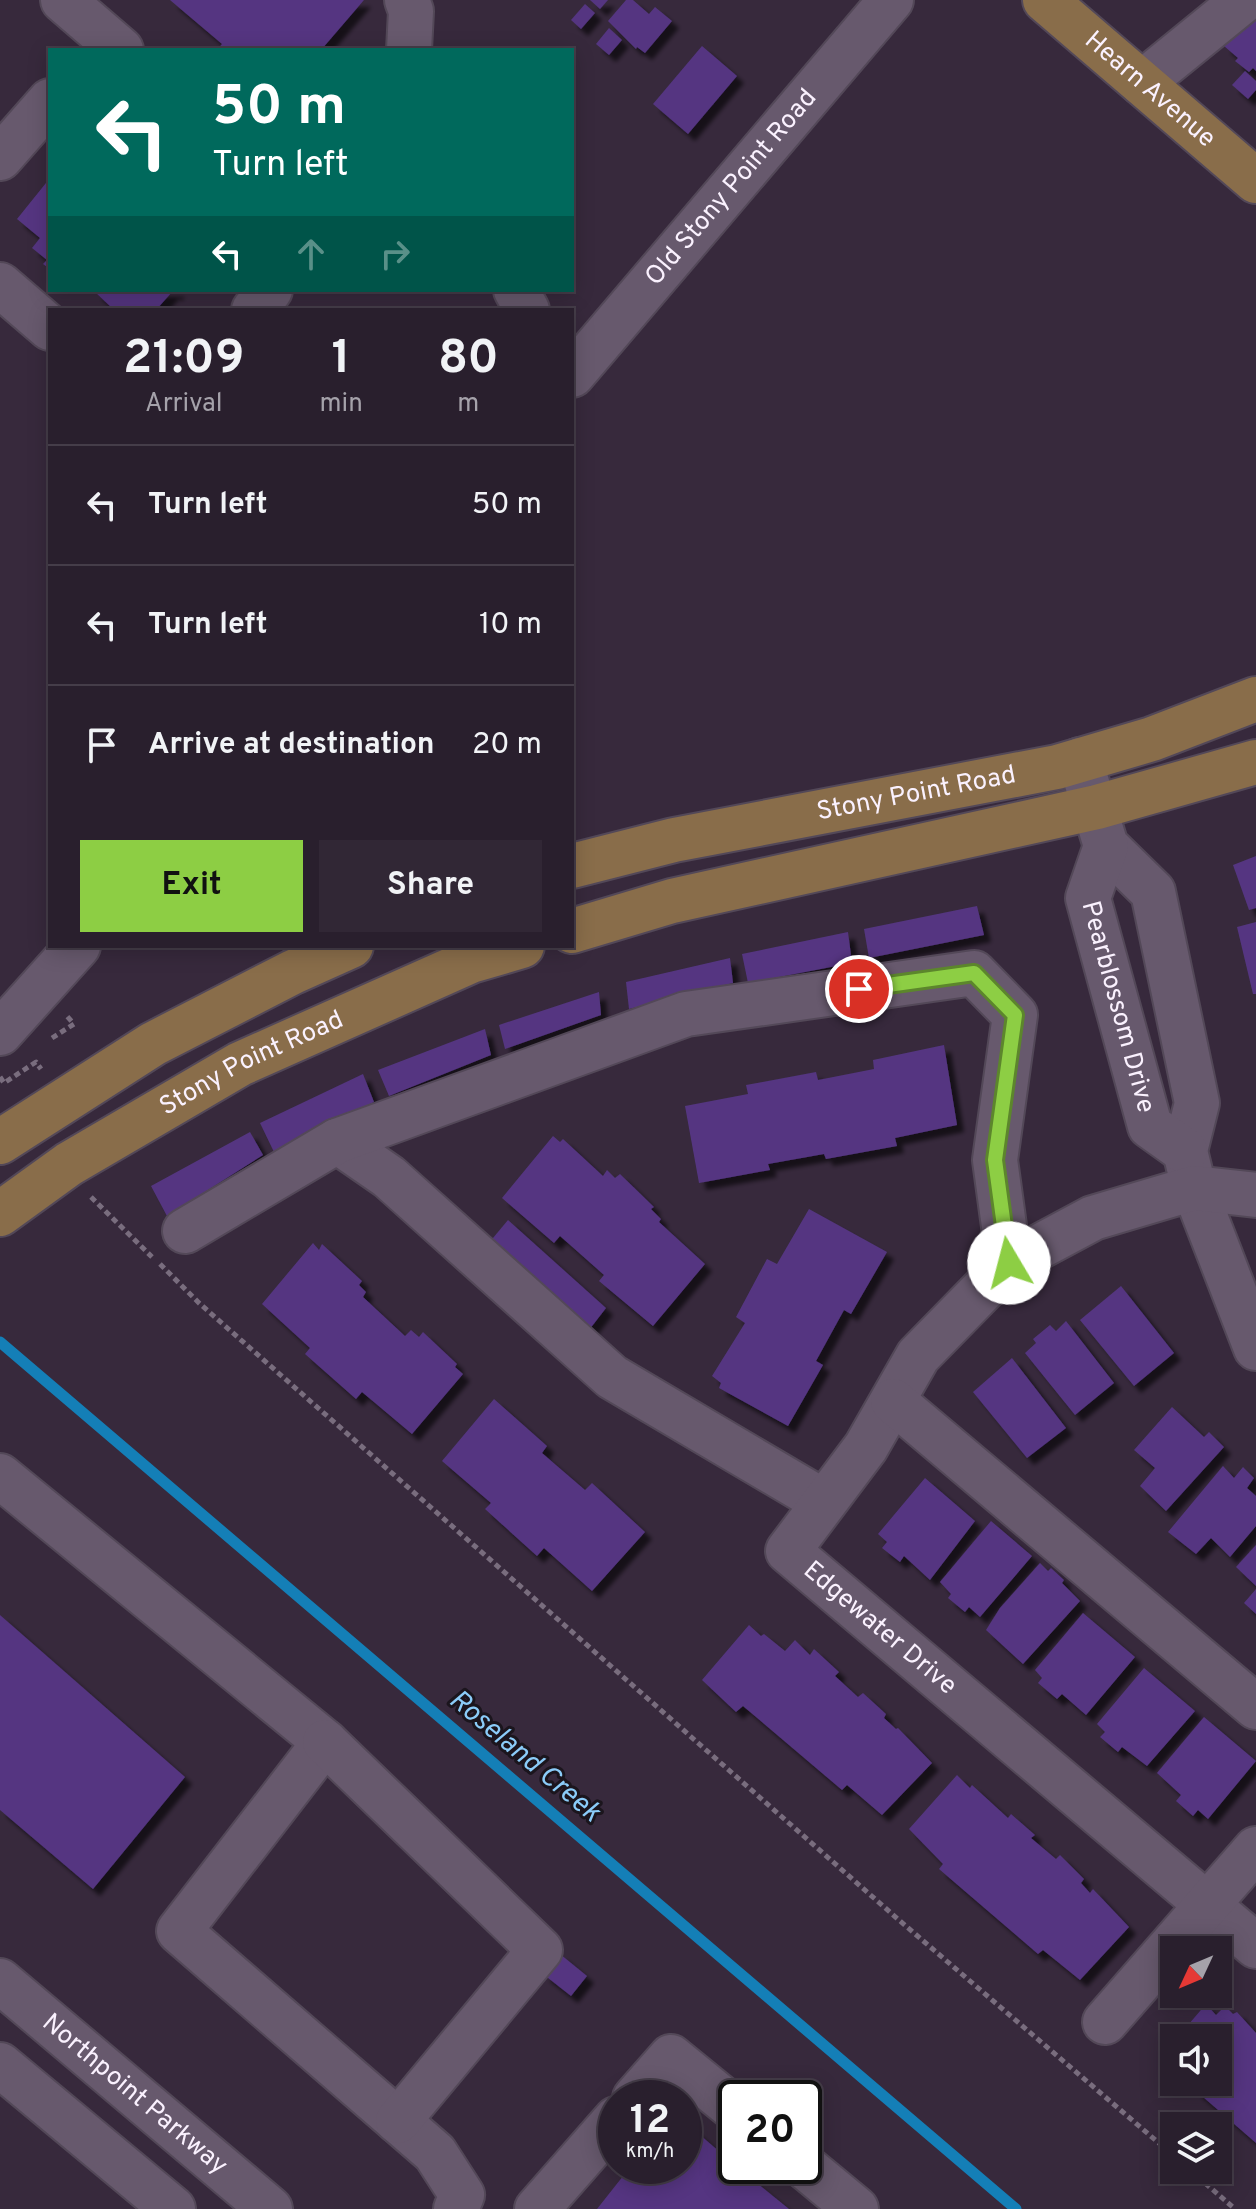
<!DOCTYPE html>
<html lang="en">
<head>
<meta charset="utf-8">
<style>
	:root { --surface:#291f2d; --page:#312735; --text:#f1f3f6; --muted:#a5a2aa; --line:#453d49; --accent:#8dce44 }
	body { margin:0; font-family:Overpass,sans-serif; background:var(--page); color:var(--text); height:100vh; display:flex; flex-direction:column; font-size:30px; white-space:nowrap }
	* { box-sizing:border-box; margin:0 }
	p { font-size:26px; color:var(--muted) }
	.icon { flex:none; width:44px; height:44px; fill:none; stroke:currentColor; stroke-width:2; stroke-linecap:round; stroke-linejoin:round }
	.map { position:relative; flex:1; overflow:hidden }
	.drawer { position:absolute; left:48px; top:308px; width:526px; height:640px; display:flex; flex-direction:column; background:var(--surface); border-radius:0px; box-shadow:0 4px 20px #0003,0 0 0 2px var(--line) }
	.drawer>* { flex:none }
	.banner { position:absolute; left:48px; top:48px; width:526px; height:244px; border-radius:0px; box-shadow:0 4px 20px #0003,0 0 0 2px var(--line); background:#00695c; color:#fff; overflow:hidden }
	.needle { width:52px; rotate:226deg }
	.tools { position:absolute; left:1160px; top:1936px; display:grid; gap:16px }
	.tools a { display:grid; place-items:center; width:72px; height:72px; border-radius:0px; background:var(--surface); box-shadow:0 4px 20px #0003,0 0 0 2px var(--line); font-size:40px }
	.speed { position:absolute; left:598px; top:2080px; display:flex; gap:16px; font-size:40px; font-weight:700; text-align:center }
	.speed>* { display:grid; place-content:center; width:104px; height:104px; border-radius:50%; background:var(--surface); box-shadow:0 4px 20px #0003,0 0 0 2px var(--line); line-height:1 }
	.speed small { font-size:20px; font-weight:400 }
	.speed .limit { border:4px solid #111; border-radius:12px; background:#fff; color:#111 }
	.pin { position:absolute; display:grid; place-items:center; width:68px; height:68px; color:#fff; margin:-34px; border:4px solid #fff; border-radius:50%; box-shadow:0 2px 8px #0007 }
	.me { position:absolute; width:88px; margin:-44px; rotate:352deg; stroke-linejoin:round; filter:drop-shadow(0 0 6px #0008) }
	.turn { display:flex; align-items:center; gap:28px; height:168px; padding:0 32px; font-size:36px }
	.turn .icon { width:104px; height:104px; stroke-width:2.5 }
	.turn b { display:block; font-size:56px; line-height:68px }
	.lanes { display:flex; align-items:center; height:76px; padding:0 32px; background:#0003; justify-content:center; gap:40px; direction:ltr }
	.lanes .off { opacity:.35 }
	.eta { display:flex; justify-content:space-evenly; align-items:center; height:136px; text-align:center }
	.eta b { font-size:48px; font-weight:700; line-height:56px }
	.cta { display:flex; gap:16px; margin-top:auto; padding:16px 32px }
	.cta a { flex:1; height:92px; border-radius:0px; background:var(--accent); color:#111; font-size:32px; font-weight:700; line-height:92px; text-align:center }
	.cta a+a { background:var(--page); color:var(--text) }
	ul { padding:0; list-style:none }
	li { display:flex; align-items:center; gap:24px; height:120px; padding:0 32px; border-top:2px solid var(--line) }
	li div { flex:1 }
	li b { display:block; font-size:30px }
	li em { font-style:normal }
	.map>svg:first-child { display:block }
	.lines { fill:none; stroke-linecap:round; stroke-linejoin:round }
	.stream { stroke:#147fb7; stroke-width:11 }
	.building { fill:#543681; filter:url(#shadow) }
	.minor-casing { stroke:#534858; stroke-width:48 }
	.major-casing { stroke:#534858; stroke-width:48 }
	.path { stroke:#796d7e; stroke-width:5; stroke-dasharray:6 4; stroke-linecap:butt }
	.minor { stroke:#67596d; stroke-width:44 }
	.major { stroke:#896d4a; stroke-width:44 }
	.route-casing { stroke:#5c862c; stroke-width:20 }
	.route { stroke:#8dce44; stroke-width:14 }
	.labels { text-anchor:middle; dominant-baseline:central; stroke-width:6; stroke-linejoin:round; paint-order:stroke }
	.street-label { font-size:26px; fill:#faf1fe; stroke:#1b151d }
	.water-label { font-size:28px; font-style:italic; fill:#8bccf9; stroke:#1b151d }
</style>
</head>
<body>
<div class="map">
<svg width="1256" height="2209" viewBox="0 0 1256 2209">
	<defs>
		<filter id="shadow"><feDropShadow dx="7" dy="7" stdDeviation="2" flood-color="#0009"/></filter>
	</defs>
	<rect width="100%" height="100%" fill="#37293c"/>
	<g class="lines">
		<polyline class="stream" points="0,1342 1016,2209"/>
	</g>
	<g class="building">
		<polygon points="170,0 364,0 321,50 217,50 222,44"/>
		<polygon points="590,0 608,0 600,9"/>
		<polygon points="626,0 633,0 649,14 655,7 672,21 645,53 637,47 636,49 608,21"/>
		<polygon points="585,4 595,13 581,29 571,20"/>
		<polygon points="1253,11 1256,13 1256,71 1253,68 1249,72 1235,61 1238,58 1224,46"/>
		<polygon points="609,28 622,40 609,55 596,44"/>
		<polygon points="702,46 737,76 688,134 653,104"/>
		<polygon points="1245,71 1256,81 1256,90 1248,99 1232,85"/>
		<polygon points="50,178 50,269 43,264 47,260 32,248 40,238 17,219"/>
		<polygon points="97,290 178,290 175,294 172,292 156,310 109,310 112,308 95,292"/>
		<polygon points="1256,856 1256,908 1249,910 1233,865"/>
		<polygon points="977,906 984,935 869,958 864,929"/>
		<polygon points="1256,922 1256,994 1253,994 1237,927"/>
		<polygon points="848,932 852,963 748,983 742,954"/>
		<polygon points="730,958 733,983 629,1009 626,982"/>
		<polygon points="599,992 601,1015 505,1049 499,1025"/>
		<polygon points="485,1029 491,1055 389,1096 378,1070"/>
		<polygon points="944,1045 957,1125 895,1138 897,1146 826,1159 824,1154 768,1164 770,1170 699,1183 685,1106 748,1094 746,1085 816,1072 818,1080 874,1069 873,1060"/>
		<polygon points="363,1074 374,1102 274,1152 260,1123"/>
		<polygon points="250,1132 263,1155 167,1216 151,1186"/>
		<polygon points="553,1136 560,1142 563,1139 603,1176 607,1170 615,1178 620,1174 654,1207 651,1209 661,1219 659,1222 705,1264 653,1326 599,1281 604,1275 560,1236 554,1243 502,1198"/>
		<polygon points="809,1209 887,1252 851,1314 844,1310 816,1361 823,1365 788,1426 719,1388 721,1383 712,1376 745,1323 736,1317 767,1259 777,1264"/>
		<polygon points="508,1220 606,1308 589,1330 488,1244"/>
		<polygon points="313,1243 319,1250 322,1244 362,1281 359,1285 366,1292 363,1297 405,1336 411,1330 419,1337 423,1332 457,1364 455,1367 463,1374 412,1434 362,1392 356,1399 305,1354 310,1348 262,1304"/>
		<polygon points="1121,1286 1174,1353 1134,1386 1080,1320"/>
		<polygon points="1066,1321 1114,1383 1075,1415 1025,1353 1036,1343 1033,1339 1050,1325 1056,1331"/>
		<polygon points="1012,1358 1066,1428 1027,1458 973,1392"/>
		<polygon points="494,1399 547,1446 542,1453 585,1490 592,1483 645,1532 592,1591 544,1548 537,1556 485,1509 491,1503 442,1461"/>
		<polygon points="1172,1407 1204,1437 1209,1432 1224,1447 1166,1511 1140,1486 1155,1468 1134,1450"/>
		<polygon points="1223,1466 1234,1478 1243,1467 1254,1478 1247,1488 1256,1496 1256,1526 1230,1557 1211,1538 1196,1554 1168,1532"/>
		<polygon points="925,1478 975,1521 930,1580 904,1556 900,1562 882,1548 887,1542 878,1534"/>
		<polygon points="991,1521 1032,1556 980,1617 969,1607 965,1612 948,1598 951,1594 940,1582"/>
		<polygon points="1256,1545 1256,1586 1236,1567"/>
		<polygon points="1040,1563 1048,1571 1051,1568 1064,1580 1062,1583 1080,1601 1023,1664 986,1630 1000,1608"/>
		<polygon points="1256,1589 1256,1614 1244,1603"/>
		<polygon points="1083,1613 1135,1657 1086,1715 1062,1694 1057,1699 1038,1683 1042,1678 1035,1670"/>
		<polygon points="0,1615 185,1777 93,1889 0,1810"/>
		<polygon points="749,1625 761,1636 764,1634 785,1651 795,1640 810,1655 814,1649 839,1672 835,1676 858,1697 863,1693 886,1714 884,1718 896,1729 898,1728 932,1763 882,1815 847,1785 842,1790 743,1706 736,1712 702,1680"/>
		<polygon points="1144,1668 1195,1711 1147,1766 1122,1747 1118,1752 1100,1737 1105,1732 1097,1724"/>
		<polygon points="1204,1717 1256,1761 1208,1819 1198,1810 1193,1816 1176,1801 1181,1795 1157,1773"/>
		<polygon points="957,1775 970,1788 972,1785 1008,1818 1011,1814 1035,1835 1031,1838 1056,1859 1060,1855 1084,1879 1081,1883 1090,1893 1093,1889 1129,1927 1080,1980 1043,1950 1038,1954 939,1869 943,1864 909,1829"/>
		<polygon points="560,1954 587,1976 571,1996 543,1974"/>
		<polygon points="1206,2004 1216,2015 1225,2006 1233,2014 1237,2012 1256,2033 1256,2143 1195,2090 1199,2086 1195,2082 1218,2082 1218,2038 1177,2038"/>
		<polygon points="1174,2042 1174,2060 1165,2052"/>
		<polygon points="684,2121 736,2166 789,2209 597,2209 631,2166 684,2166"/>
	</g>
	<g class="lines">
		<g class="minor-casing">
			<g id="minor">
				<polyline points="63,0 121,50"/>
				<polyline points="407,0 411,11 409,50"/>
				<polyline points="1142,83 1244,0"/>
				<polyline points="0,158 50,101"/>
				<polyline points="0,285 50,328"/>
				<polyline points="516,290 527,310"/>
				<polyline points="254,310 270,290"/>
				<path id="s1" d="M572,375L891,0"/>
				<polyline points="1080,760 1106,846 1153,892 1197,1103 1185,1151 1194,1188 1256,1348"/>
				<path id="s2" d="M1106,846L1088,898L1150,1126L1185,1151"/>
				<polyline points="0,1033 78,946"/>
				<polyline points="337,1141 389,1177 612,1377 824,1502"/>
				<path id="s3" d="M1256,1195L1194,1188L1093,1218L1009,1263L918,1356L866,1447L788,1551L1256,1946"/>
				<polyline points="185,1231 337,1141 686,1014 974,973 1015,1015 995,1160 1009,1263"/>
				<polyline points="893,1401 1256,1707"/>
				<polyline points="0,1476 325,1742 179,1931 435,2153 462,2195 456,2209"/>
				<polyline points="325,1742 540,1950 398,2121"/>
				<path id="s4" d="M0,1981L270,2209"/>
				<polyline points="1105,2022 1256,1849"/>
				<polyline points="0,2065 173,2209"/>
				<polyline points="635,2098 671,2057 736,2110"/>
				<polyline points="804,2166 856,2209"/>
				<polyline points="537,2209 616,2119"/>
			</g>
		</g>
		<g class="major-casing">
			<g id="major">
				<path id="s5" d="M1045,0L1256,181"/>
				<path id="s6" d="M572,866L674,840L1057,767L1152,739L1256,699"/>
				<polyline points="572,931 672,901 1097,807 1256,762"/>
				<polyline points="0,1142 153,1044 293,972 351,946"/>
				<path id="s7" d="M0,1214L69,1164L240,1064L471,961L522,946"/>
			</g>
		</g>
		<g class="path">
			<polyline points="52,1038 74,1024 66,1015"/>
			<polyline points="0,1077 4,1083 36,1062 41,1069"/>
			<polyline points="91,1197 152,1257"/>
			<polyline points="160,1264 199,1303 900,1921 1174,2156"/>
			<polyline points="1190,2170 1235,2209"/>
		</g>
		<use href="#minor" class="minor"/>
		<use href="#major" class="major"/>
	</g>
	<g class="lines">
		<g class="route-casing">
			<polyline id="route" points="859,989 974,973 1015,1015 995,1160 1009,1263"/>
		</g>
		<use href="#route" class="route"/>
	</g>
	<g class="labels">
		<g class="street-label">
			<text stroke="none"><textPath href="#s5" startOffset="138">Hearn Avenue</textPath></text>
			<text stroke="none"><textPath href="#s1" startOffset="246">Old Stony Point Road</textPath></text>
			<text stroke="none"><textPath href="#s6" startOffset="352">Stony Point Road</textPath></text>
			<text stroke="none"><textPath href="#s2" startOffset="168">Pearblossom Drive</textPath></text>
			<text stroke="none"><textPath href="#s7" startOffset="294">Stony Point Road</textPath></text>
			<text stroke="none"><textPath href="#s3" startOffset="748">Edgewater Drive</textPath></text>
			<text stroke="none"><textPath href="#s4" startOffset="176">Northpoint Parkway</textPath></text>
		</g>
		<g class="water-label">
			<text transform="translate(524 1757) rotate(40)">Roseland Creek</text>
		</g>
	</g>
</svg>
<div class="tools">
<a><svg class="needle" viewBox="-14 -14 28 28"><path d="M0-13l5 13h-10z" fill="#e53935"/><path d="M0 13l5-13h-10z" fill="#a5a2aa"/></svg></a>
<a><svg class="icon" aria-label="sound" viewBox="0 0 24 24"><path d="M4 9h4l5-4v14l-5-4H4zM17 9q2 3 0 6"/></svg></a>
<a><svg class="icon" aria-label="layers" viewBox="0 0 24 24"><path d="M12 4l9 5-9 5-9-5zM3 14l9 5 9-5"/></svg></a>
</div>
<div class="speed"><div>12<small>km/h</small></div><div class="limit">20</div></div>
<div class="pin" style="left:859px;top:989px;background:#d93025"><svg class="icon" aria-label="arrive" viewBox="0 0 24 24"><path d="M6 21V4h12l-3 4 3 4H6"/></svg></div>
<svg class="me" style="left:1009px;top:1263px" viewBox="-20 -20 40 40"><circle r="19" fill="#fff"/><path d="M0-13L10 11 0 6-10 11z" fill="#8dce44"/></svg>
<div class="banner">
<div class="turn"><svg class="icon" aria-label="left" viewBox="0 0 24 24"><path d="M17 20v-9H6M10 6l-5 5 5 5"/></svg><div><b>50 m</b>Turn left</div></div>
<div class="lanes"><svg class="icon" aria-label="left" viewBox="0 0 24 24"><path d="M17 20v-9H6M10 6l-5 5 5 5"/></svg><svg class="icon off" aria-label="ahead" viewBox="0 0 24 24"><path d="M12 20V5M6 11l6-6 6 6"/></svg><svg class="icon off" aria-label="right" viewBox="0 0 24 24"><path d="M7 20v-9h11M14 6l5 5-5 5"/></svg></div>
</div>
<section class="drawer">
<div class="eta">
<div><b>21:09</b><p>Arrival</p></div>
<div><b>1</b><p>min</p></div>
<div><b>80</b><p>m</p></div>
</div>
<ul>
<li><svg class="icon" aria-label="left" viewBox="0 0 24 24"><path d="M17 20v-9H6M10 6l-5 5 5 5"/></svg><div><b>Turn left</b></div><em>50 m</em></li>
<li><svg class="icon" aria-label="left" viewBox="0 0 24 24"><path d="M17 20v-9H6M10 6l-5 5 5 5"/></svg><div><b>Turn left</b></div><em>10 m</em></li>
<li><svg class="icon" aria-label="arrive" viewBox="0 0 24 24"><path d="M6 21V4h12l-3 4 3 4H6"/></svg><div><b>Arrive at destination</b></div><em>20 m</em></li>
</ul>
<div class="cta"><a>Exit</a><a>Share</a></div>
</section>
</div>
</body>
</html>
